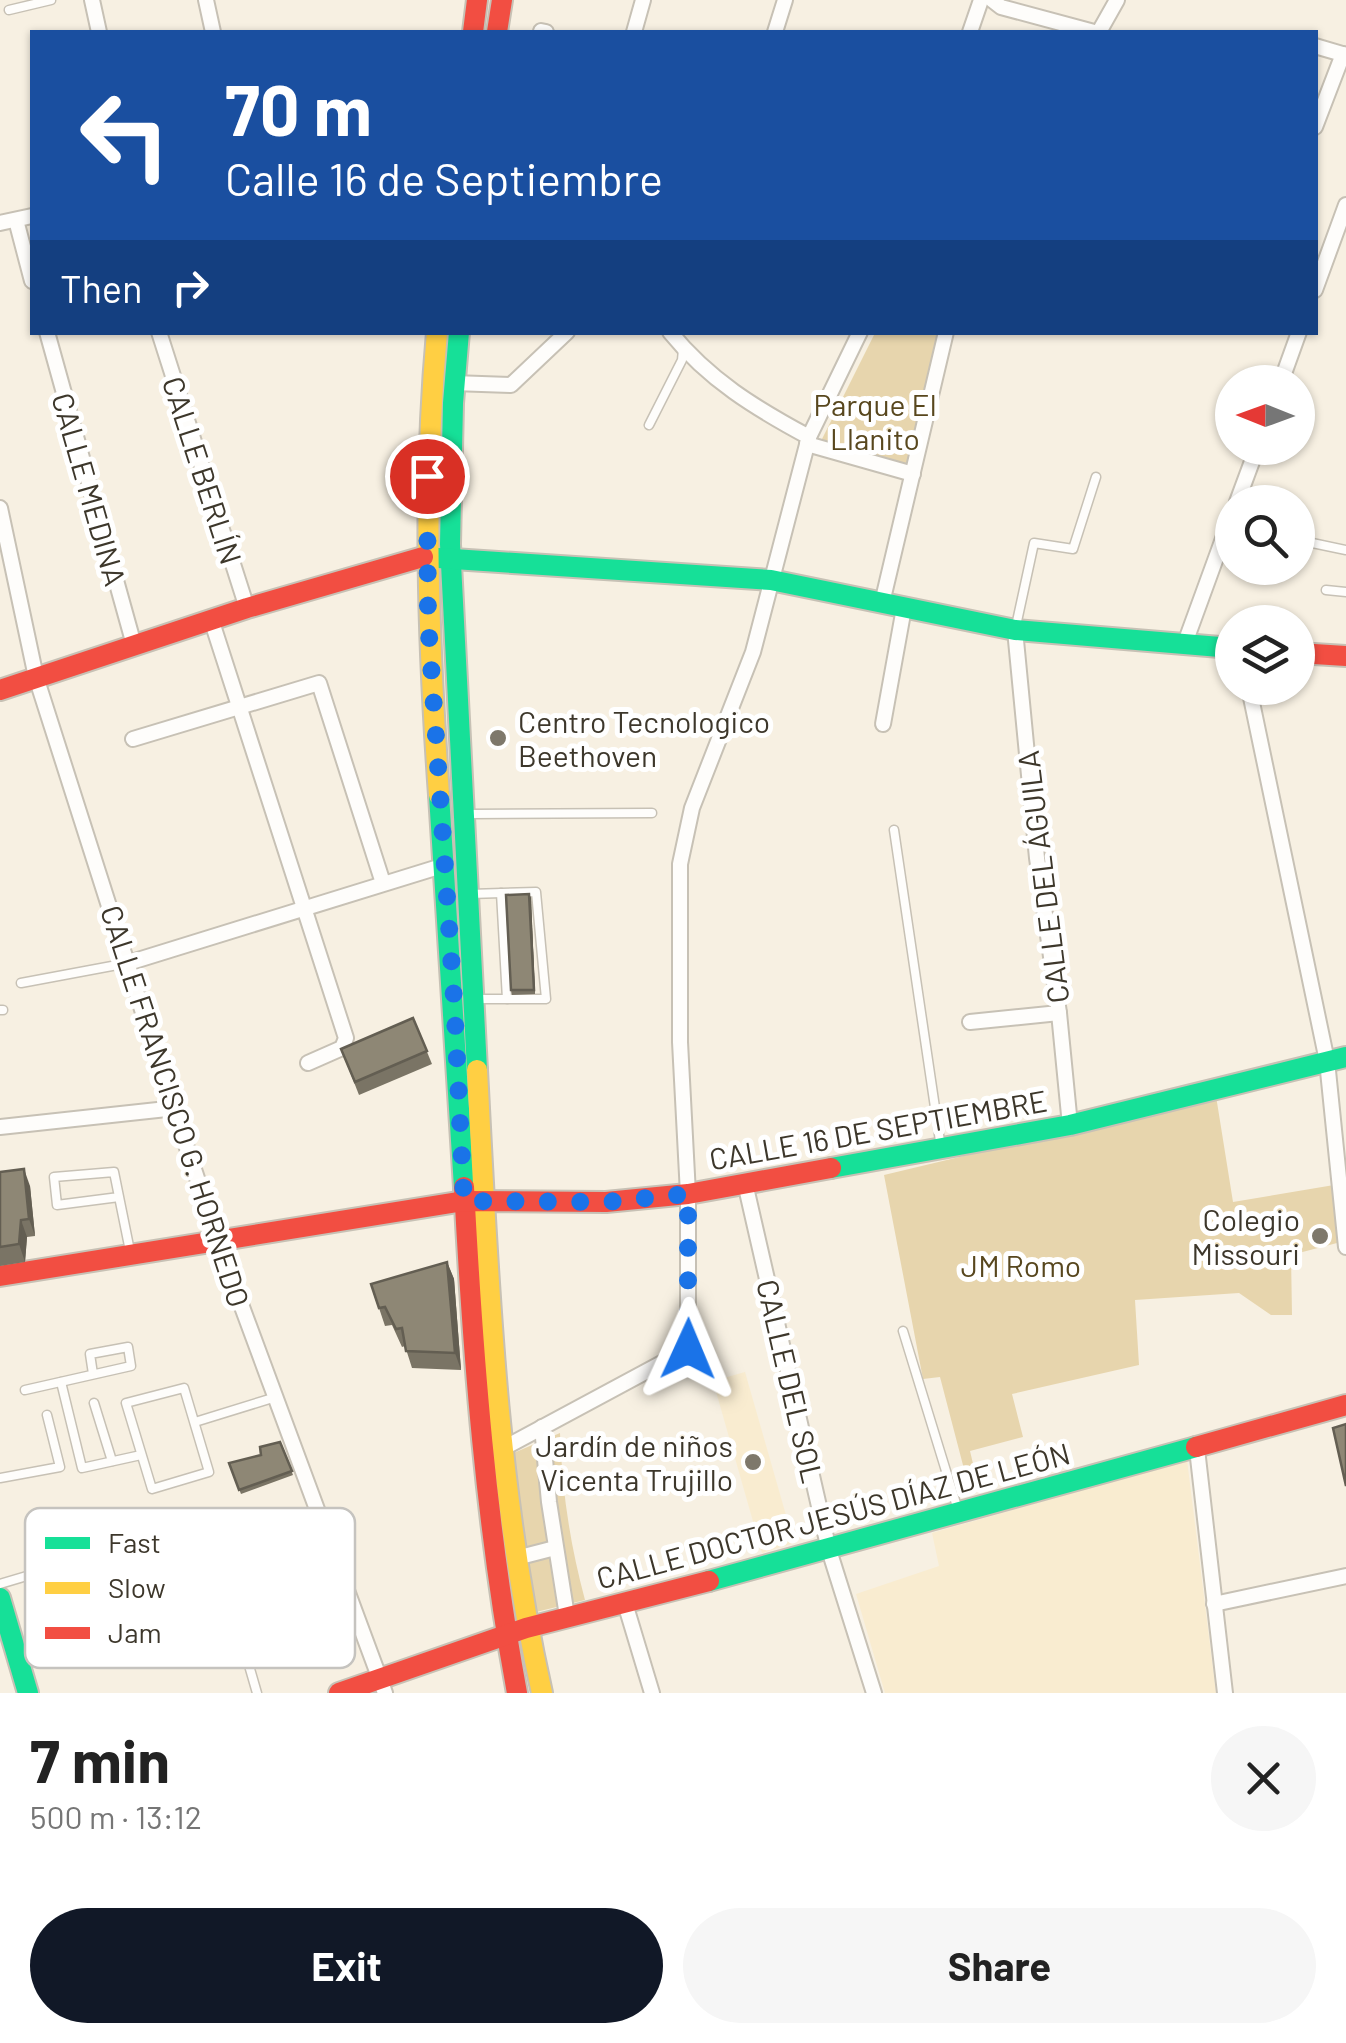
<!DOCTYPE html>
<html lang="en">
<head>
<meta charset="utf-8">
<style>
	:root { --surface:#fff; --page:#f6f6f6; --text:#222; --muted:#767676; --accent:#111827 }
	body { margin:0; font-family:Barlow,sans-serif; background:var(--page); color:var(--text); height:100vh; display:flex; flex-direction:column; font-size:38px; white-space:nowrap }
	* { box-sizing:border-box; margin:0 }
	p { font-size:32px; color:var(--muted) }
	.icon { flex:none; width:55px; height:55px; fill:none; stroke:currentColor; stroke-width:2; stroke-linecap:round; stroke-linejoin:round }
	.map { position:relative; height:1693px; overflow:hidden }
	.details { display:flex; flex-direction:column; background:var(--surface); flex:1 }
	.details>* { flex:none }
	.hud { position:absolute; left:30px; top:30px; width:1288px; height:305px; border-radius:0px; box-shadow:0 2px 8px #0004; background:#1a4fa0; color:#fff; overflow:hidden }
	.needle { width:65px; rotate:271deg }
	.controls { position:absolute; left:1215px; top:365px; display:grid; gap:20px }
	.controls a { display:grid; place-items:center; width:100px; height:100px; border-radius:50%; background:var(--surface); box-shadow:0 2px 8px #0004; font-size:50px }
	.pin { position:absolute; display:grid; place-items:center; width:85px; height:85px; color:#fff; margin:-42px; border:5px solid #fff; border-radius:50%; box-shadow:0 2px 10px #0007 }
	.me { position:absolute; width:110px; margin:-55px; rotate:1deg; stroke-linejoin:round; filter:drop-shadow(0 0 8px #0008) }
	.turn { display:flex; align-items:center; gap:35px; height:210px; padding:0 30px; font-size:45px }
	.turn .icon { width:130px; height:130px; stroke-width:2.5 }
	.turn b { display:block; font-size:70px; line-height:85px }
	.then { display:flex; align-items:center; height:95px; padding:0 30px; background:#0003; gap:20px; font-size:38px }
	.round { display:grid; place-items:center; flex:none; width:105px; height:105px; border-radius:52px; background:var(--page) }
	.overview { display:flex; align-items:center; justify-content:space-between; height:170px; padding:0 30px }
	h1 { font-size:60px; font-weight:700; line-height:75px }
	.primary-button { display:flex; gap:20px; margin-top:auto; padding:20px 30px }
	.primary-button a { flex:1; height:115px; border-radius:60px; background:var(--accent); color:#fff; font-size:40px; font-weight:700; line-height:115px; text-align:center }
	.primary-button a+a { background:var(--page); color:var(--text) }
	.map>svg:first-child { display:block }
	.built { fill:#f9ecd0 }
	.green { fill:#e7d5ad }
	.lines { fill:none; stroke-linecap:round; stroke-linejoin:round }
	.lane-casing { stroke:#c7c1b5; stroke-width:11 }
	.street-casing { stroke:#c7c1b5; stroke-width:18 }
	.fast-casing { stroke:#c7c1b5; stroke-width:24 }
	.slow-casing { stroke:#c7c1b5; stroke-width:24 }
	.jam-casing { stroke:#c7c1b5; stroke-width:24 }
	.lane { stroke:#fefdfb; stroke-width:8 }
	.street { stroke:#fefdfb; stroke-width:14 }
	.fast { stroke:#16e098; stroke-width:20 }
	.slow { stroke:#ffcf43; stroke-width:20 }
	.jam { stroke:#f24e42; stroke-width:20 }
	.wall { fill:#7a7465 }
	.shaded-wall { fill:#635e52 }
	.building { fill:#8e8775; stroke:#635e52; stroke-width:2.5 }
	.route { stroke:#1a73e8; stroke-width:18; stroke-dasharray:0 32.4 }
	.poi-dot { fill:#7e786b; stroke:#fff; stroke-width:4 }
	.labels { text-anchor:middle; dominant-baseline:central; stroke-width:10; stroke-linejoin:round; paint-order:stroke }
	.park-label { font-size:30px; fill:#58471e; stroke:#fff }
	.street-label { font-size:30px; fill:#3d372b; stroke:#fff }
	.poi-label { font-size:30px; fill:#3d372b; stroke:#fff; text-anchor:end }
	.key { fill:#fff; stroke:#c5c3bf; stroke-width:2.5 }
	.key-label { font-size:28px; fill:#3d372b }
</style>
</head>
<body>
<div class="map">
<svg width="1346" height="1693" viewBox="0 0 1346 1693">
	<rect width="100%" height="100%" fill="#f7f0e2"/>
	<g class="built">
		<polygon points="745,1372 794,1543 762,1553 713,1381"/>
		<polygon points="1187,1460 1216,1693 885,1693 856,1594 939,1566 932,1533"/>
	</g>
	<g class="green">
		<polygon points="875,333 938,333 905,471 817,449"/>
		<polygon points="1216,1096 1233,1202 1334,1185 1337,1243 1291,1255 1292,1315 1271,1315 1239,1293 1135,1300 1139,1365 1012,1394 1023,1437 970,1451 979,1489 970,1492 940,1377 923,1379 884,1175"/>
		<path d="M560,1433C562,1491 570,1544 585,1600L532,1613L509,1455Z"/>
	</g>
	<g class="lines">
		<g class="lane-casing">
			<g id="lane">
				<polyline points="9,10 51,0"/>
				<polyline points="649,425 682,360 683,349"/>
				<polyline points="1298,540 1346,550"/>
				<polyline points="1326,590 1346,592"/>
				<polyline points="1016,626 1034,543 1073,549 1096,477"/>
				<polyline points="469,814 652,813"/>
				<polyline points="894,830 941,1148"/>
				<polyline points="501,893 507,999"/>
				<polyline points="470,894 536,892 546,999 478,999"/>
				<polyline points="21,983 128,963"/>
				<polyline points="0,1010 3,1010"/>
				<polyline points="119,1197 57,1205 54,1177 114,1172 130,1251"/>
				<polyline points="903,1331 958,1510"/>
				<polyline points="61,1382 82,1468 141,1455"/>
				<polygon points="184,1388 209,1472 152,1489 126,1403"/>
				<path d="M25,1390C61,1382 96,1374 131,1366L128,1347L90,1354L93,1374"/>
				<polyline points="94,1403 112,1461"/>
				<polyline points="195,1422 276,1397"/>
				<polyline points="0,1478 60,1467 47,1415"/>
				<polyline points="35,1574 51,1629 95,1615 77,1561"/>
				<polyline points="0,1584 158,1537"/>
				<polyline points="161,1584 221,1569 257,1693"/>
			</g>
		</g>
		<g class="street-casing">
			<g id="street">
				<polyline points="92,0 99,32"/>
				<polyline points="206,0 213,32"/>
				<polyline points="992,0 1001,7 1094,32"/>
				<polyline points="541,31 546,32"/>
				<polyline points="634,32 643,0"/>
				<polyline points="775,32 785,0"/>
				<polyline points="970,32 981,0"/>
				<polyline points="1099,32 1117,0"/>
				<polyline points="1315,46 1346,55"/>
				<polyline points="1315,127 1343,54"/>
				<polyline points="16,220 32,281"/>
				<polyline points="0,223 32,216"/>
				<polyline points="1315,290 1346,205"/>
				<polyline points="47,332 134,645"/>
				<polyline points="159,332 247,608"/>
				<path d="M670,332C709,380 755,408 809,437"/>
				<polyline points="1281,382 1299,332"/>
				<polyline points="453,383 511,385 567,332"/>
				<polyline points="807,444 913,474"/>
				<polyline points="1237,502 1257,448"/>
				<polyline points="0,508 36,677 159,1063 218,1242 385,1693"/>
				<polyline points="882,603 946,332"/>
				<polyline points="211,619 346,1038 342,1048 308,1063"/>
				<polyline points="1015,630 1037,858 1059,1013 1070,1125"/>
				<polyline points="1185,643 1232,514"/>
				<polyline points="1249,688 1327,1061 1346,1247"/>
				<polyline points="883,724 904,608"/>
				<polyline points="133,739 319,683 383,883"/>
				<polyline points="128,963 445,865"/>
				<polyline points="970,1022 1059,1013"/>
				<polyline points="0,1127 176,1108"/>
				<polyline points="745,1183 829,1550 874,1693"/>
				<polyline points="542,1427 549,1502 567,1616"/>
				<polyline points="502,1449 688,1349 688,1194 680,1042 680,864 692,808 753,652 809,437 860,332"/>
				<polyline points="1197,1449 1225,1693"/>
				<polyline points="524,1556 555,1548"/>
				<polyline points="624,1600 652,1693"/>
				<polyline points="1214,1604 1346,1576"/>
			</g>
		</g>
		<g class="fast-casing">
			<g id="fast">
				<polyline points="459,332 453,403 450,544 477,1070"/>
				<polyline points="423,557 771,580 1015,630 1232,648"/>
				<polyline points="439,795 464,1187"/>
				<polyline points="831,1168 1070,1125 1346,1057"/>
				<polyline points="709,1581 1196,1447"/>
				<polyline points="0,1598 28,1693"/>
			</g>
		</g>
		<g class="slow-casing">
			<g id="slow">
				<path d="M437,332C423,487 428,640 439,795"/>
				<path d="M477,1070C488,1278 496,1489 542,1693"/>
			</g>
		</g>
		<g class="jam-casing">
			<g id="jam">
				<polyline points="473,32 477,0"/>
				<polyline points="497,32 502,0"/>
				<polyline points="1298,653 1346,656"/>
				<polyline points="0,690 247,608 423,557"/>
				<path d="M464,1187C473,1358 486,1525 517,1693"/>
				<polyline points="0,1276 464,1201 606,1202 688,1194 831,1168"/>
				<polyline points="1196,1447 1346,1405"/>
				<polyline points="339,1693 526,1628 709,1581"/>
			</g>
		</g>
		<use href="#lane" class="lane"/>
		<use href="#street" class="street"/>
		<use href="#fast" class="fast"/>
		<use href="#slow" class="slow"/>
		<use href="#jam" class="jam"/>
	</g>
	<g class="wall">
		<polygon points="529,894 531,898 535,994 512,995 511,990"/>
		<polygon points="413,1018 432,1064 359,1095 341,1049"/>
		<polygon points="0,1172 30,1186 35,1236 27,1237 25,1262 0,1266"/>
		<polygon points="447,1262 454,1279 461,1370 412,1368 405,1346 402,1347 392,1325 385,1326 371,1284"/>
		<polygon points="280,1442 293,1475 241,1494 229,1463 261,1455"/>
	</g>
	<g class="shaded-wall">
		<polygon points="529,894 531,898 535,994 534,990"/>
		<polygon points="24,1169 30,1186 35,1236 29,1219"/>
		<polygon points="21,1220 27,1237 25,1262 19,1244"/>
		<polygon points="447,1262 454,1279 461,1370 455,1353"/>
	</g>
	<g class="building">
		<polygon points="529,894 534,990 511,990 506,895"/>
		<polygon points="413,1018 427,1051 355,1082 341,1049"/>
		<polygon points="24,1169 29,1219 21,1220 19,1244 0,1247 0,1172"/>
		<polygon points="447,1262 455,1353 406,1351 402,1328 396,1329 385,1307 379,1308 371,1284"/>
		<polygon points="1346,1424 1346,1486 1333,1428"/>
		<polygon points="280,1442 292,1471 239,1490 229,1463 261,1455 260,1447"/>
	</g>
	<g class="lines">
		<polyline class="route" points="427,476 428,620 454,999 464,1201 606,1202 688,1194 688,1349"/>
	</g>
	<g class="poi-dot">
		<circle cx="498" cy="738" r="10"/>
		<circle cx="1320" cy="1236" r="10"/>
		<circle cx="753" cy="1462" r="10"/>
	</g>
	<g class="labels">
		<g class="park-label">
			<text x="875" y="404">Parque El<tspan x="875" dy="34">Llanito</tspan></text>
			<text x="1021" y="1265">JM Romo</text>
		</g>
		<g class="street-label">
			<text transform="translate(203 470) rotate(72)">CALLE BERLÍN</text>
			<text transform="translate(90 489) rotate(74)">CALLE MEDINA</text>
			<text transform="translate(1042 877) rotate(-97)">CALLE DEL ÁGUILA</text>
			<text transform="translate(176 1106) rotate(72)">CALLE FRANCISCO G. HORNEDO</text>
			<text transform="translate(878 1129) rotate(-10)">CALLE 16 DE SEPTIEMBRE</text>
			<text transform="translate(791 1381) rotate(77)">CALLE DEL SOL</text>
			<text transform="translate(833 1515) rotate(-15)">CALLE DOCTOR JESÚS DÍAZ DE LEÓN</text>
		</g>
		<g class="poi-label">
			<text x="518" y="721" text-anchor="start">Centro Tecnologico<tspan x="518" dy="34">Beethoven</tspan></text>
			<text x="1300" y="1219">Colegio<tspan x="1300" dy="34">Missouri</tspan></text>
			<text x="733" y="1445">Jardín de niños<tspan x="733" dy="34">Vicenta Trujillo</tspan></text>
		</g>
	</g>
	<rect x="25" y="1508" width="330" height="160" rx="15" class="key"/>
	<rect x="45" y="1537" width="45" height="12" fill="#16e098"/>
	<rect x="45" y="1582" width="45" height="12" fill="#ffcf43"/>
	<rect x="45" y="1627" width="45" height="12" fill="#f24e42"/>
	<g class="key-label">
		<text x="108" y="1553">Fast</text>
		<text x="108" y="1598">Slow</text>
		<text x="108" y="1643">Jam</text>
	</g>
</svg>
<div class="controls">
<a><svg class="needle" viewBox="-14 -14 28 28"><path d="M0-13l5 13h-10z" fill="#e53935"/><path d="M0 13l5-13h-10z" fill="#767676"/></svg></a>
<a><svg class="icon" aria-label="search" viewBox="0 0 24 24"><circle cx="10" cy="10" r="6"/><path d="M15 15l6 6"/></svg></a>
<a><svg class="icon" aria-label="layers" viewBox="0 0 24 24"><path d="M12 4l9 5-9 5-9-5zM3 14l9 5 9-5"/></svg></a>
</div>
<div class="pin" style="left:427px;top:476px;background:#d93025"><svg class="icon" aria-label="arrive" viewBox="0 0 24 24"><path d="M6 21V4h12l-3 4 3 4H6"/></svg></div>
<svg class="me" style="left:688px;top:1349px" viewBox="-20 -20 40 40"><path d="M0-17L14 15 0 8-14 15z" fill="#1a73e8" stroke="#fff" stroke-width="4"/></svg>
<div class="hud">
<div class="turn"><svg class="icon" aria-label="left" viewBox="0 0 24 24"><path d="M17 20v-9H6M10 6l-5 5 5 5"/></svg><div><b>70 m</b>Calle 16 de Septiembre</div></div>
<div class="then">Then<svg class="icon" aria-label="right" viewBox="0 0 24 24"><path d="M7 20v-9h11M14 6l5 5-5 5"/></svg></div>
</div>
</div>
<section class="details">
<div class="overview"><div><h1>7 min</h1><p>500 m · 13:12</p></div><a class="round"><svg class="icon" aria-label="close" viewBox="0 0 24 24"><path d="M6 6l12 12M18 6L6 18"/></svg></a></div>
<div class="primary-button"><a>Exit</a><a>Share</a></div>
</section>
</body>
</html>
